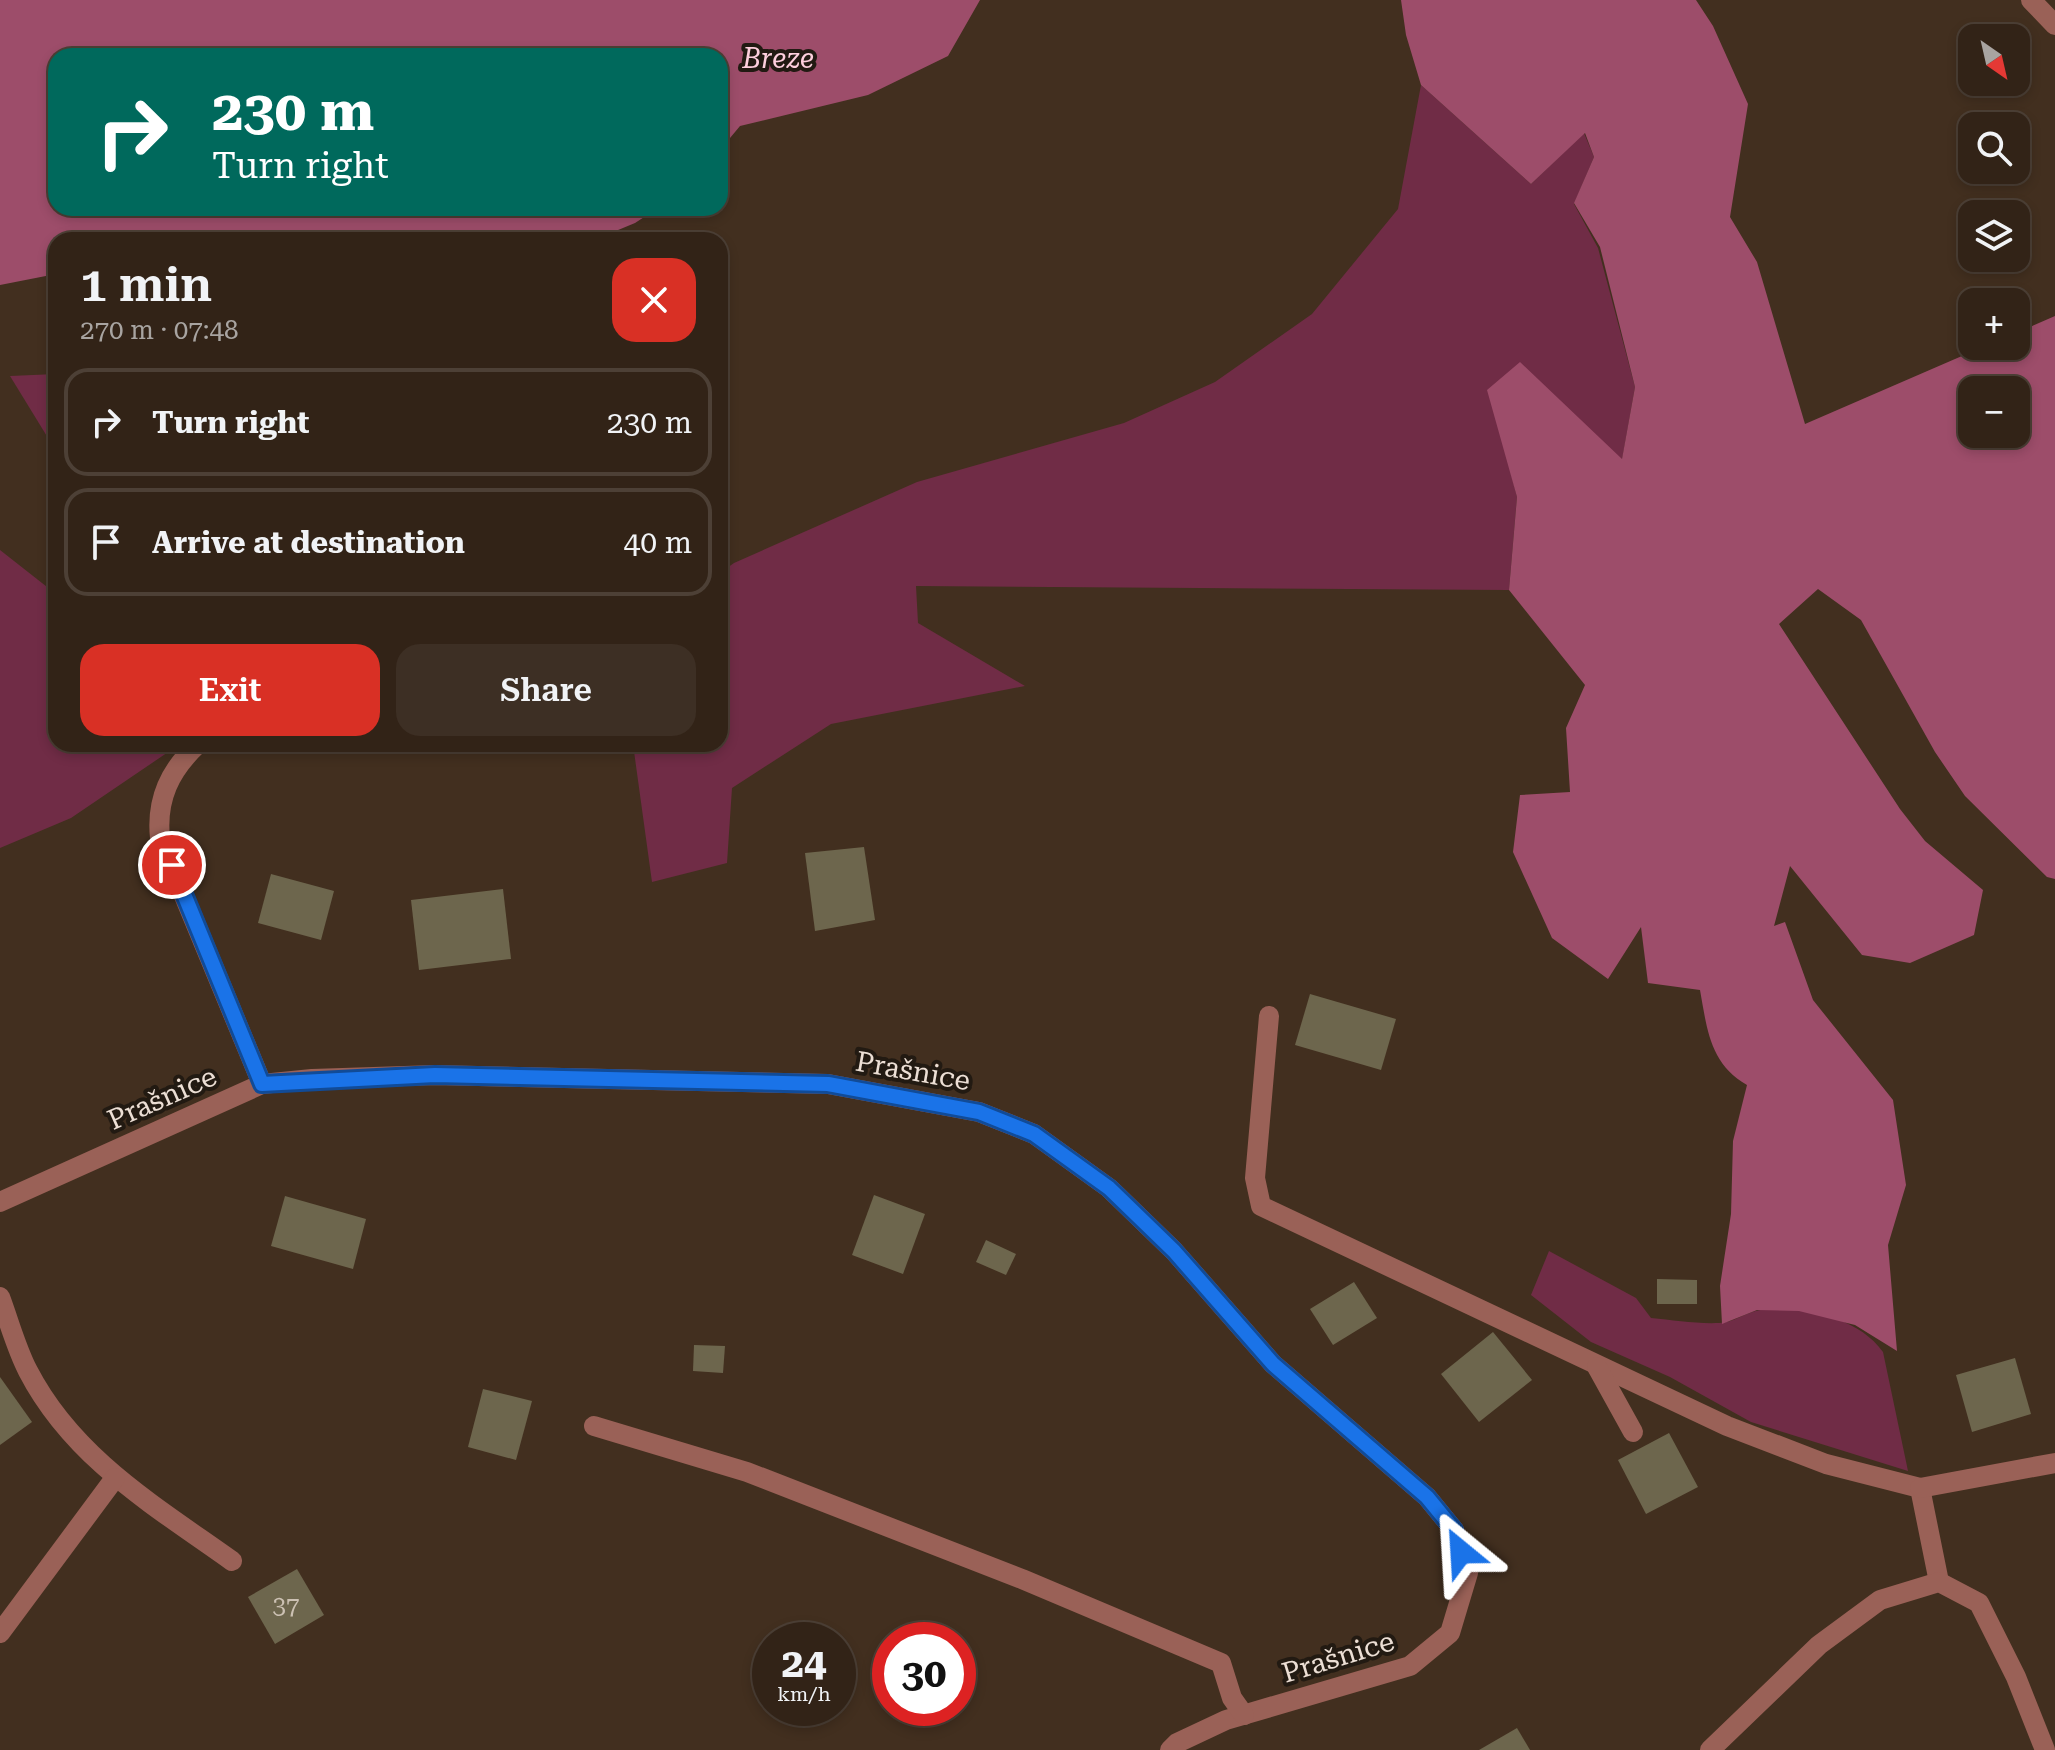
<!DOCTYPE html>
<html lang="en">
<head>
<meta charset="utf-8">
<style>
	:root { --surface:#322317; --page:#3d2f24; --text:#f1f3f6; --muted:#a8a4a1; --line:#4d4036; --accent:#d93025 }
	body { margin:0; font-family:"Roboto Serif",serif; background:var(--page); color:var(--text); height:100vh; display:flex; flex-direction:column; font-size:30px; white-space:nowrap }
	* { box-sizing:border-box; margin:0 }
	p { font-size:26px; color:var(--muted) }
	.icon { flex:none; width:44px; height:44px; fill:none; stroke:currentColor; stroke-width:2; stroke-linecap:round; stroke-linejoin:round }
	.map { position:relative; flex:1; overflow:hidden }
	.side { position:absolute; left:48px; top:232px; width:680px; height:520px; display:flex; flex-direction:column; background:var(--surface); border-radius:24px; box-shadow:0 4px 12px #0003,0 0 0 2px var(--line) }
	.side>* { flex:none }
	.hud { position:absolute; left:48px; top:48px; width:680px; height:168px; border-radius:24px; box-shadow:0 4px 12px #0003,0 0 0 2px var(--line); background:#00695c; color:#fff; overflow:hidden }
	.needle { width:52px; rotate:146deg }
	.fabs { position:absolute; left:1958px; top:24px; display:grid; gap:16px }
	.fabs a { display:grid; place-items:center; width:72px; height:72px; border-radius:16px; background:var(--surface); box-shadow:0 4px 12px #0003,0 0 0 2px var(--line); font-size:40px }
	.speed { position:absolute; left:752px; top:1622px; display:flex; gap:16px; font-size:40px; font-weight:700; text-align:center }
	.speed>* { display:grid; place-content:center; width:104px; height:104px; border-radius:50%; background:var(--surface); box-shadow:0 4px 12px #0003,0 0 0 2px var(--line); line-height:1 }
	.speed small { font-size:20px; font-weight:400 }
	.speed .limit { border:12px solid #d22; background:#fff; color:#111 }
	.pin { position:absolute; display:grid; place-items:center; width:68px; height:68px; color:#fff; margin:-34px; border:4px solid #fff; border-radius:50%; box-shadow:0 2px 8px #0007 }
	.me { position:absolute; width:88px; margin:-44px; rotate:333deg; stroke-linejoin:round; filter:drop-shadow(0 0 6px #0008) }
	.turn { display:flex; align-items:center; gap:28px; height:168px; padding:0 32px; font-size:36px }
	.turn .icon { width:104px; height:104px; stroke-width:2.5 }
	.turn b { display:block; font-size:56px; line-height:68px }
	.round { display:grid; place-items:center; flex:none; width:84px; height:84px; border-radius:24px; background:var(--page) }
	.headline { display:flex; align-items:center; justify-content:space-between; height:136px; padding:0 32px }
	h1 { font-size:48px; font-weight:600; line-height:60px }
	.cta { display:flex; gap:16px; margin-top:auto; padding:16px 32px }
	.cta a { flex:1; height:92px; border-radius:24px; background:var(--accent); color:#fff; font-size:32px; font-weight:600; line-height:92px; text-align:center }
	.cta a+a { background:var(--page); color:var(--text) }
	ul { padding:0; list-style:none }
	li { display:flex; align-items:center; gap:24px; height:108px; margin:0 16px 12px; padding:0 16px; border:4px solid var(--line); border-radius:24px }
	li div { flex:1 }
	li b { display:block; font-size:30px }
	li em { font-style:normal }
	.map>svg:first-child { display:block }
	.green { fill:#702c46 }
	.forest { fill:#9d4d6a; fill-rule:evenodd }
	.building { fill:#6d664d }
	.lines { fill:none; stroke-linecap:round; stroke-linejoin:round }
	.minor { stroke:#9a6157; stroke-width:20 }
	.route-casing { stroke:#114b97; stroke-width:20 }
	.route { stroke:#1a73e8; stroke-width:14 }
	.labels { text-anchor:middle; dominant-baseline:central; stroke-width:8; stroke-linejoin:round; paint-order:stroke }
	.number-label { font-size:24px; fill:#ccc1b3 }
	.park-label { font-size:28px; font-style:italic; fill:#fecfdd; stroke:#221a12 }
	.street-label { font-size:28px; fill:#ecdfd5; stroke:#221a12 }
</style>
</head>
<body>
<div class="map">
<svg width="2055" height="1750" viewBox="0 0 2055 1750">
	<rect width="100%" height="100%" fill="#422f1f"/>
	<g class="green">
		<polygon points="1421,85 1531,184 1584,133 1594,157 1574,204 1598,248 1635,387 1622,460 1579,422 1505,448 1517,497 1509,590 916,586 918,623 1025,686 831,724 732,788 727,863 652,882 633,744 720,744 720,573 734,563 917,482 1124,423 1215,382 1312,314 1398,209"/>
		<polygon points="56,374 56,451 10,376"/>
		<polygon points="0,550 56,594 56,744 180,744 71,818 0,848"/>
		<path d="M1549,1251L1636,1298L1651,1318C1673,1320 1696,1324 1719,1323C1733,1323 1746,1312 1760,1310C1801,1306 1858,1316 1883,1352L1908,1471L1751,1422L1670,1377L1591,1342L1531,1295Z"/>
	</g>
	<g class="forest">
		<polygon points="0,0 980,0 948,56 868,95 740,126 720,150 720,56 56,56 56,208 658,208 635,223 594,240 56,240 56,274 0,285"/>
		<path d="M1401,0H1696L1713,26L1748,104L1730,217L1757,262L1805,424L1985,346H2016V333L2055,316V879L2047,877L1965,796L1935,752L1861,620L1818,589L1779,624L1900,809L1925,841L1983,890L1974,935L1910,963L1862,955L1790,866L1774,926L1785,922L1813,1000L1893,1100L1906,1185L1888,1245L1897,1351L1855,1325L1799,1311L1757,1310L1722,1324L1720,1286L1731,1214L1733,1141L1747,1085C1710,1064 1707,1029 1700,990L1648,983L1641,927L1608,979L1552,938L1513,852L1520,795L1570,792L1566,728L1585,685L1509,590L1517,497L1487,390L1520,362L1622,459L1635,387L1600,247L1574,203L1594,157L1585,133L1531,184L1421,85L1406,35ZM1972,390H2016V434H1972Z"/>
	</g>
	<g class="building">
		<polygon points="864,847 875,920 815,931 805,853"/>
		<polygon points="271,874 334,891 321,940 258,923"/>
		<polygon points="503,889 511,959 419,970 411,900"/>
		<polygon points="1310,994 1396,1019 1381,1070 1295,1045"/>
		<polygon points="874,1195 925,1214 903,1274 852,1255"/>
		<polygon points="285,1196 366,1219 353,1269 271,1246"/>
		<polygon points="986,1240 1016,1254 1006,1275 976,1262"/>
		<polygon points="1657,1279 1697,1280 1697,1304 1657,1304"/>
		<polygon points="1354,1282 1377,1318 1333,1345 1310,1309"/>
		<polygon points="1493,1332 1532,1380 1479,1422 1441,1374"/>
		<polygon points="694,1345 725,1346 723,1373 693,1371"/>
		<polygon points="2015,1358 2031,1414 1972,1432 1956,1375"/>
		<polygon points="0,1377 32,1422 0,1445"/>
		<polygon points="483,1389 532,1401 516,1460 468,1447"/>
		<polygon points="1669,1433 1698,1487 1646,1514 1618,1460"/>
		<polygon points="297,1569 324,1615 275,1644 248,1597"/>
		<polygon points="1517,1728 1530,1750 1479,1750"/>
	</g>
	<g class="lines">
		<g class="minor">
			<polyline points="2031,0 2055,25"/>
			<path d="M198,744C170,770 156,799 160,838L262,1084"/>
			<polyline points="1269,1016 1255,1178 1261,1206 1727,1426 1826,1464 1920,1488 1939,1582"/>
			<polyline points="0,1202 262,1084 312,1079 435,1075 828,1084 979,1112 1034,1134 1109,1188 1174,1251 1273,1364 1427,1497 1454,1530 1468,1573 1450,1633 1410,1666 1226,1720 1177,1743 1170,1750"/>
			<path d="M0,1297C9,1321 16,1348 28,1371C73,1458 155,1506 232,1561"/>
			<polyline points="1597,1367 1633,1432"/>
			<polyline points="594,1426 747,1472 1022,1579 1221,1663 1232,1698 1244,1715"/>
			<polyline points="1920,1488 2055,1463"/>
			<polyline points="0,1633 115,1478"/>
			<polyline points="1710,1750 1819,1645 1880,1600 1939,1582 1979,1603 2016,1677 2045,1750"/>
		</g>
	</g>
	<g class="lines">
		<g class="route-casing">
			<polyline id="route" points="172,865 262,1084 435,1075 828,1084 979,1112 1034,1134 1109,1188 1174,1251 1273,1364 1427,1497 1454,1530 1461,1552"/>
		</g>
		<use href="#route" class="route"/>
	</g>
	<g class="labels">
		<g class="number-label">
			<text x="286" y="1606">37</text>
		</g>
		<g class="park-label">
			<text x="778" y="58">Breze</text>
		</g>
		<g class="street-label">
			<text transform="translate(913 1071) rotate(10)">Prašnice</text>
			<text transform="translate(162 1098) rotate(-24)">Prašnice</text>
			<text transform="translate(1338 1657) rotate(-17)">Prašnice</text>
		</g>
	</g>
</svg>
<div class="fabs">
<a><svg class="needle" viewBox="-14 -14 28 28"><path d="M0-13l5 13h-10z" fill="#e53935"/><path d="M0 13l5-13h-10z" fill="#a8a4a1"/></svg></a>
<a><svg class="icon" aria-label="search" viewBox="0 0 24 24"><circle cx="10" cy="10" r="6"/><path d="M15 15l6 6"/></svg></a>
<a><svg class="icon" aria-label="layers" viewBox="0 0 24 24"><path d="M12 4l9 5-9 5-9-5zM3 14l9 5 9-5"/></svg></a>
<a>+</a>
<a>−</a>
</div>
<div class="speed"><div>24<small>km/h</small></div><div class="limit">30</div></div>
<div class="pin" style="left:172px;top:865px;background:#d93025"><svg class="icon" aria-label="arrive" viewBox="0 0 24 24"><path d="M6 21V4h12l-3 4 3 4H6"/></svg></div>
<svg class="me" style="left:1461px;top:1552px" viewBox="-20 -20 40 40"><path d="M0-17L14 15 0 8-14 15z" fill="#1a73e8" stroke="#fff" stroke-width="4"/></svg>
<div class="hud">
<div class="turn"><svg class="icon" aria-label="right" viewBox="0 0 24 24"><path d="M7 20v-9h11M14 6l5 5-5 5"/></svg><div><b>230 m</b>Turn right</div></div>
</div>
<section class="side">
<div class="headline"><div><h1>1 min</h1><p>270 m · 07:48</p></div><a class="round" style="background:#d93025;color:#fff"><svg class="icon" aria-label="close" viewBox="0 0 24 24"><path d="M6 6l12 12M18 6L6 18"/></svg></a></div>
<ul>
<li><svg class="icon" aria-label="right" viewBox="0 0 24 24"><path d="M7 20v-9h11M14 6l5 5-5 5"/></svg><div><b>Turn right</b></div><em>230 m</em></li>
<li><svg class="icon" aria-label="arrive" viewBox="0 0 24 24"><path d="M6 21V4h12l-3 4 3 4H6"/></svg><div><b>Arrive at destination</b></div><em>40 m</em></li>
</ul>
<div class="cta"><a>Exit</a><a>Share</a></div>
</section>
</div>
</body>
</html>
